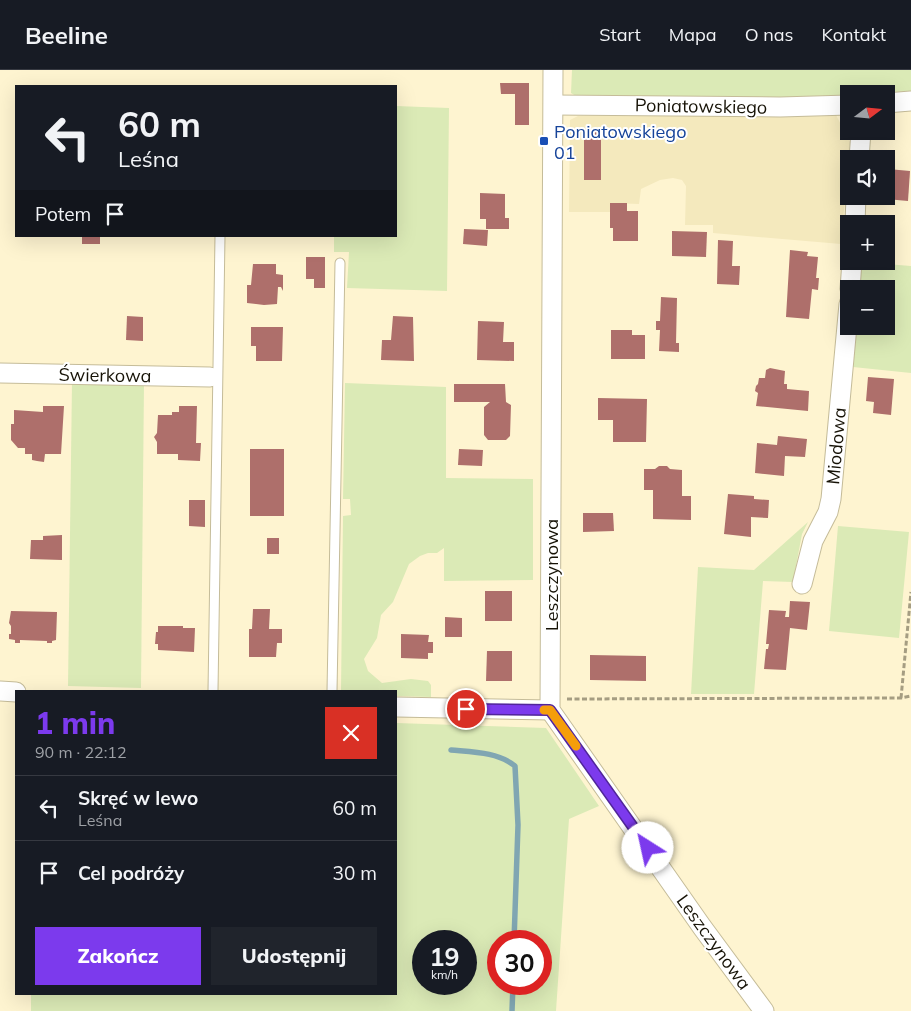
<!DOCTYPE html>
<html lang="pl">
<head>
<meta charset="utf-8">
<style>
	:root { --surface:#171b24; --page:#20242c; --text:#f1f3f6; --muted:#9ea1a6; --line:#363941; --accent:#7c3aed }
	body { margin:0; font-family:Mulish,sans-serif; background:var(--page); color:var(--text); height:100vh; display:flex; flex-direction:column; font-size:19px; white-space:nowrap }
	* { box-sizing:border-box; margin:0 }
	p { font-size:16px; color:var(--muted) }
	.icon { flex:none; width:28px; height:28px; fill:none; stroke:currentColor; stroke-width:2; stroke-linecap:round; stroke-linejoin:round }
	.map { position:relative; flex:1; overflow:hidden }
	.side { position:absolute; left:15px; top:620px; width:382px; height:305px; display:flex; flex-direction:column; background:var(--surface); border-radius:0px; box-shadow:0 5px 20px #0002 }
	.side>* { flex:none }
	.banner { position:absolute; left:15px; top:15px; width:382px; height:152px; border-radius:0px; box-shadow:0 5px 20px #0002; background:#171b24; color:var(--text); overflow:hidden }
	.needle { width:32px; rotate:74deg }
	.buttons { position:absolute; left:840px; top:15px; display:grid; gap:10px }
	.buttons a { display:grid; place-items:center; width:55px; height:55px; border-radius:0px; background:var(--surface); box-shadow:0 5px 20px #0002; font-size:25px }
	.speed { position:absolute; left:412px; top:860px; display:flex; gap:10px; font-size:25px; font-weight:700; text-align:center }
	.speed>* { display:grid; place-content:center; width:65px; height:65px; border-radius:50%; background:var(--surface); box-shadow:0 5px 20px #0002; line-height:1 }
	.speed small { font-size:12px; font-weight:400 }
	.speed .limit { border:8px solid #d22; background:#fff; color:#111 }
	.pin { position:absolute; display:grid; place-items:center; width:42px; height:42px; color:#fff; margin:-21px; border:2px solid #fff; border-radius:50%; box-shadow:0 1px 5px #0007 }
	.me { position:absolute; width:55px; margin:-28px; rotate:325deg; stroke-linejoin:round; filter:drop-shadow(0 0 4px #0008) }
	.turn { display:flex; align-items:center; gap:18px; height:105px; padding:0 20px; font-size:22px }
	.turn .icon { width:65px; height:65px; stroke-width:2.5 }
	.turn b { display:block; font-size:35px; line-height:42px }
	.then { display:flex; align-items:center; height:48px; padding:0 20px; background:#0003; gap:10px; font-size:19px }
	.round { display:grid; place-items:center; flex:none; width:52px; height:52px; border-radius:0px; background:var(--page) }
	.head { display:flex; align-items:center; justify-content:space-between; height:85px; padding:0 20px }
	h1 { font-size:30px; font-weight:800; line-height:38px; color:var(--accent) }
	.primary-button { display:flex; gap:10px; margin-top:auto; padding:10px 20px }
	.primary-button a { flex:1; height:58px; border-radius:0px; background:var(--accent); color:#fff; font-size:20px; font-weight:800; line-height:58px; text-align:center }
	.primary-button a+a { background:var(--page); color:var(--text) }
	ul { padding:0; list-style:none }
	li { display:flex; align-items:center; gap:15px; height:65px; padding:0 20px; border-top:1px solid var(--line) }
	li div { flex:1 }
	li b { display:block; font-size:19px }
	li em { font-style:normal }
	header { display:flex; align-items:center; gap:30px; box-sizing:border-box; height:70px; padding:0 25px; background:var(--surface); border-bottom:1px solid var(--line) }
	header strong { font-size:24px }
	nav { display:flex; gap:28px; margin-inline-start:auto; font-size:18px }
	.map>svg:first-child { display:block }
	.built { fill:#f4e9bd }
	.green { fill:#dbeab6; fill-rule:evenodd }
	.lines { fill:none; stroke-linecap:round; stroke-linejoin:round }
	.stream { stroke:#80a6b2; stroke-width:5.5 }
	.building { fill:#ae6f6b }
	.service-casing { stroke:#c5bc99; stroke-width:11 }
	.minor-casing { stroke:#c5bc99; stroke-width:21 }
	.path { stroke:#a59d82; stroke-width:3; stroke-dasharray:5 2.5; stroke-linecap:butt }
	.service { stroke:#fff; stroke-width:9 }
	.minor { stroke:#fff; stroke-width:19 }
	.route-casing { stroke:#51269a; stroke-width:12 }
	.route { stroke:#7c3aed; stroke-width:9 }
	.slow { stroke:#f59e0b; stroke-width:9 }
	.transit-dot { fill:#1a4fb4; stroke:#fff; stroke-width:2 }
	.labels { text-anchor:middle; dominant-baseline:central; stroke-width:4; stroke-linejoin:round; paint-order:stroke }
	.street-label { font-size:18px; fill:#161206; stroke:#fff }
	.transit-label { font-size:18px; fill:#164399; stroke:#fff; text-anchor:start }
</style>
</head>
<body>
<header>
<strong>Beeline</strong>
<nav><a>Start</a><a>Mapa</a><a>O nas</a><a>Kontakt</a></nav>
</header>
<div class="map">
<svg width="911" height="941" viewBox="0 0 911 941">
	<rect width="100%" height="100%" fill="#fef4d0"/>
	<polygon class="built" points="836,45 850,72 841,174 713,163 713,155 685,155 686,116 682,110 673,108 660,110 641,119 639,134 610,133 610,142 569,142 570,50 578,46"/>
	<g class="green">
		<polygon points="572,0 911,0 911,21 849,24 849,26 831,27 581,29 571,23"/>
		<polygon points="396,36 449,38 447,221 347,218 349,182 334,182 334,166 396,166"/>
		<polygon points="862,192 911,196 911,303 853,297 856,256 886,256 886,219 859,219"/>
		<polygon points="72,312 144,314 141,618 68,616"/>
		<polygon points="345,313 446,317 446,408 533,409 533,510 444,511 444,478 437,483 428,483 420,486 409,494 393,532 381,545 377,568 364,589 368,601 382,613 411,609 428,611 431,615 431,627 396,626 396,621 341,621 343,446 351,445 350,429 343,429"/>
		<polygon points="808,452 802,464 793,512 763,511 754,624 691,624 698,497 754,500"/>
		<polygon points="838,456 909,462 899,568 829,561"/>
		<path d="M396,653L546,658L599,736L569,749L556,941H31V924H396ZM466,871V914H424V871ZM541,871V914H499V871Z"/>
	</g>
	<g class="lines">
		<g class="stream">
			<path d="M451,680C472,682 498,682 515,696L518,755L514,871"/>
			<polyline points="512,941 513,914"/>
		</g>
	</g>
	<g class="building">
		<polygon points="500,13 529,13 529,55 515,55 515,24 501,24"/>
		<polygon points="584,59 601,60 601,110 584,110"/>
		<polygon points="888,99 910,101 908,131 886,129"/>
		<polygon points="480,123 505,124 505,148 509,148 509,159 486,159 486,149 480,149"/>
		<polygon points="610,133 627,133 627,141 638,141 638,171 613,171 613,158 610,158"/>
		<polygon points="464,159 488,160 487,176 463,174"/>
		<polygon points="672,161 707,162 706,187 672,186"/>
		<rect x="82" y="166" width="18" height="8"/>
		<polygon points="718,170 733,171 732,196 740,196 739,215 717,214"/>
		<polygon points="790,180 808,182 807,186 818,187 816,208 819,208 818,220 812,219 809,249 786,247"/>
		<polygon points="306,187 325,187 325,218 314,218 314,209 306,209"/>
		<polygon points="253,194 276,194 276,204 283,205 283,221 281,217 278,217 277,234 264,235 247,233 247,215 251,215"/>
		<polygon points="661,227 677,228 676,273 679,273 679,282 659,281 660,260 656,260 656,251 660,251"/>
		<polygon points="127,246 143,247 143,271 126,270"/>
		<polygon points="393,246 413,247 414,291 381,290 382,270 391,270"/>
		<polygon points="478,251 504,252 503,272 514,272 514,291 477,290"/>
		<polygon points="251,257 283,257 282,291 256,291 256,276 251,276"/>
		<polygon points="611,260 632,260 632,265 645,265 645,289 611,289"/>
		<polygon points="770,298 785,301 784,314 787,314 787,319 809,321 808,341 756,336 758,323 755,321 756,316 758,314 759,308 765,308 766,300"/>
		<polygon points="868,307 894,309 891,345 873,343 874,332 866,331"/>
		<polygon points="454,314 505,314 506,332 511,335 510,366 506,370 488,370 484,365 484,337 490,332 454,332"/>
		<polygon points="598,328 647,329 646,372 613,372 613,350 598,350"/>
		<polygon points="43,336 64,336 61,384 45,384 44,392 37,391 32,390 32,384 25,384 25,378 18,378 11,370 11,354 14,354 14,340 43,342"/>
		<polygon points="179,336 197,336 196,373 201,373 200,391 178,390 178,384 157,384 157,372 154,367 157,363 158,345 172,345 172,342 179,342"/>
		<polygon points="778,366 807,369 805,387 785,386 784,406 755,403 757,373 777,375"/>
		<rect x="250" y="379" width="34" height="67"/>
		<polygon points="459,379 483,380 482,396 458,395"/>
		<polygon points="659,396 667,396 670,399 682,400 682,426 691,426 691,450 653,449 653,420 644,420 644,399 655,399"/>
		<polygon points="728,424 754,426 754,429 769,430 768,448 751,447 751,467 724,464"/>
		<polygon points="189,430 205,430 205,457 189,456"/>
		<polygon points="583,443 613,443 614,461 583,462"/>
		<polygon points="62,465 62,490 30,489 31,470 43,470 43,466"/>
		<rect x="267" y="468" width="12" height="16"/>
		<rect x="485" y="521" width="27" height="30"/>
		<polygon points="790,531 810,532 807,560 790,558 786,600 764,599 766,579 768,579 769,574 766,574 769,540 786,541 785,547 789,547"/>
		<polygon points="253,539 270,539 269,559 282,559 282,573 277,573 276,587 249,587 249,559 252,559"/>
		<polygon points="11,541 57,542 56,570 52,571 52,573 47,573 47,571 20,570 20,573 15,573 15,570 9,569 9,564 11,564 11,556 9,553"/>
		<polygon points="445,547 462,548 462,567 445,567"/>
		<polygon points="158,556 183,556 183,558 195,558 194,582 158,580 158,574 155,574 156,562 158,562"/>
		<polygon points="401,564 429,565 428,572 433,572 433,583 428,583 428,589 401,588"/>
		<polygon points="487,581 512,581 512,611 486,611"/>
		<polygon points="590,585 646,586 646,611 590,610"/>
	</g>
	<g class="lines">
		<g class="service-casing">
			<g id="service">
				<polyline points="213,621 220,166"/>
				<polyline points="332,621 340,193"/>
			</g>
		</g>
		<g class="minor-casing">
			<g id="minor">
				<polyline points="553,0 550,640 702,857 764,941"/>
				<polyline points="886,33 911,31"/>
				<polyline points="554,35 780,37 849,35"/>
				<polyline points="859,89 861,61"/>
				<polyline points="855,154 856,126"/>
				<polyline points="850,219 852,191"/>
				<polyline points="0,303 210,307"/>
				<polyline points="802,514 813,471 828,442 831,429 849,234"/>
				<polyline points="0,621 16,622"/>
				<polyline points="396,637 550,640"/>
			</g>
		</g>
		<g class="path">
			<polyline points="901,628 911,522"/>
			<polyline points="567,629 901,628 911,626"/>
		</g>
		<use href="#service" class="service"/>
		<use href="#minor" class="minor"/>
	</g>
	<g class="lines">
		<g class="route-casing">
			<polyline id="route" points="466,639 550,640 648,778"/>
		</g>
		<use href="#route" class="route"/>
		<polyline class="slow" points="544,640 550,640 576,676"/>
	</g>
	<rect class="transit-dot" x="539" y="66" width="10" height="10" rx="2.5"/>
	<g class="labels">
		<g class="street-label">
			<text transform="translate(701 36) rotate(1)">Poniatowskiego</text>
			<text transform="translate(105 305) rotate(1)">Świerkowa</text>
			<text transform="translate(836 376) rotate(-85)">Miodowa</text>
			<text transform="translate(551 505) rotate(-90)">Leszczynowa</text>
			<text transform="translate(714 872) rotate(54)">Leszczynowa</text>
		</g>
		<g class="transit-label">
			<text x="554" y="61">Poniatowskiego<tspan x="554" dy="21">01</tspan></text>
		</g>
	</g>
</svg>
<div class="buttons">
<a><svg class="needle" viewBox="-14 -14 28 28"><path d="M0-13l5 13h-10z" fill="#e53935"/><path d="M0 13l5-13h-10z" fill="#9ea1a6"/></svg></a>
<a><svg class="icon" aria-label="sound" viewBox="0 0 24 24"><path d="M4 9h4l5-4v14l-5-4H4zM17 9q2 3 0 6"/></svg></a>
<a>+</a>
<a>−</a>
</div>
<div class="speed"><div>19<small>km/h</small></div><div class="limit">30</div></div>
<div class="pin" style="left:466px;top:639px;background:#d93025"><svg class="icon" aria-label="arrive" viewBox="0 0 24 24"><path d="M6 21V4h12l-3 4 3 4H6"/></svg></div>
<svg class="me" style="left:648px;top:778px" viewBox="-20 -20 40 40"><circle r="19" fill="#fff"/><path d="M0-13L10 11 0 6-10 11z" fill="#7c3aed"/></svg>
<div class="banner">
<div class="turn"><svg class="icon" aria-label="left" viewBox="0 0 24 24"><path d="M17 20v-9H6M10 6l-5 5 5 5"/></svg><div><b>60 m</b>Leśna</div></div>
<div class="then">Potem<svg class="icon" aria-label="arrive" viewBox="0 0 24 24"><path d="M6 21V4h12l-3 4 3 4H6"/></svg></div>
</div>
<section class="side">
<div class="head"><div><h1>1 min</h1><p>90 m · 22:12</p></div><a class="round" style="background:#d93025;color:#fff"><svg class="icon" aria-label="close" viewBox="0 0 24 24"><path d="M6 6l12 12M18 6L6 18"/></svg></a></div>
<ul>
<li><svg class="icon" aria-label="left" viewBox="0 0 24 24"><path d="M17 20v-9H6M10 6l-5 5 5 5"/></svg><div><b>Skręć w lewo</b><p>Leśna</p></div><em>60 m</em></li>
<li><svg class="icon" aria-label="arrive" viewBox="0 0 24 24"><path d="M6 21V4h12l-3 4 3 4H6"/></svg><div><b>Cel podróży</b></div><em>30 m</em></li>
</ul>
<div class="primary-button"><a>Zakończ</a><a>Udostępnij</a></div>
</section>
</div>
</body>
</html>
